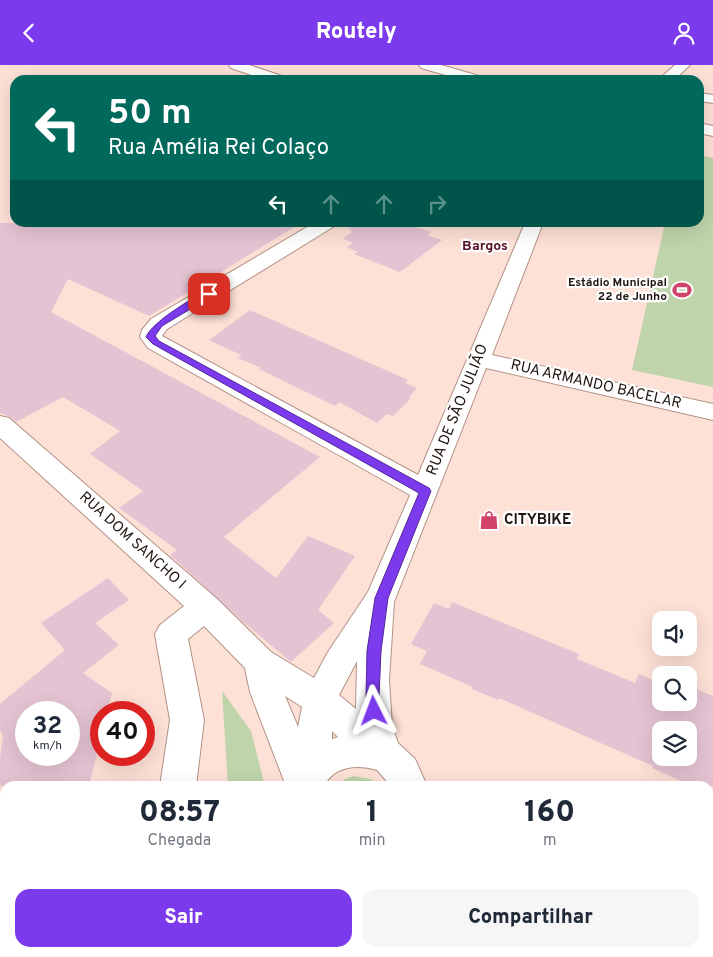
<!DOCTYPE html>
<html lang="pt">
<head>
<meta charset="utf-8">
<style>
	:root { --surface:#fff; --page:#f6f6f7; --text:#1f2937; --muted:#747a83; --accent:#7c3aed }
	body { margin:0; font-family:Overpass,sans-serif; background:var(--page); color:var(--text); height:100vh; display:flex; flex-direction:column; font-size:19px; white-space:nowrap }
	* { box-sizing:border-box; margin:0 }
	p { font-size:16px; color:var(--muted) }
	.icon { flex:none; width:28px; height:28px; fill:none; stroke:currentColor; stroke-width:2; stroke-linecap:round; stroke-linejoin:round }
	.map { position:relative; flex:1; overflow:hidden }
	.drawer { position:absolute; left:0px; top:716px; width:714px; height:176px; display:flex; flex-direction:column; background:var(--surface); border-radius:15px 15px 0 0; box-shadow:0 5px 20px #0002 }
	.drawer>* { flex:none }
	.guide { position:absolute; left:10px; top:10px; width:694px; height:152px; border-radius:15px; box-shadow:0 5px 20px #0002; background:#00695c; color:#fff; overflow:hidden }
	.tools { position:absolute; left:652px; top:546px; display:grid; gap:10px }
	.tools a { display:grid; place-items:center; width:45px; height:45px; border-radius:10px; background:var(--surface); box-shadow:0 5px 20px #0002; font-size:25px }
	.speed { position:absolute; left:15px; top:636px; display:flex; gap:10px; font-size:25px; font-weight:700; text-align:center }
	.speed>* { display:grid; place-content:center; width:65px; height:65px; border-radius:50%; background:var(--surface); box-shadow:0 5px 20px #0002; line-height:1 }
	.speed small { font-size:12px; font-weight:400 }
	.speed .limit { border:8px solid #d22; background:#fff; color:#111 }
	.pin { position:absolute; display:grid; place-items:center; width:42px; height:42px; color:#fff; margin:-21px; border-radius:10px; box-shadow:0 2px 8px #0006 }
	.me { position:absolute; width:55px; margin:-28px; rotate:357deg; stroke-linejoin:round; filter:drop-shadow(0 0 4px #0008) }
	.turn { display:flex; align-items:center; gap:18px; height:105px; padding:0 15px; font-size:22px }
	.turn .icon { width:65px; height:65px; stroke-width:2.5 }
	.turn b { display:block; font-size:35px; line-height:42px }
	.lanes { display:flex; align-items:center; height:48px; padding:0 15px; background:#0003; justify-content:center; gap:25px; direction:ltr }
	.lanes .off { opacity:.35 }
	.eta { display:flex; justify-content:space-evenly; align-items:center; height:85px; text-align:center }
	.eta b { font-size:30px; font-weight:800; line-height:35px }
	.action { display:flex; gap:10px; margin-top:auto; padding:10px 15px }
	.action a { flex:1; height:58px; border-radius:15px; background:var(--accent); color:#fff; font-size:20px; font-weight:800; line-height:58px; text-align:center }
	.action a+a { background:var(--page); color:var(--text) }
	header { display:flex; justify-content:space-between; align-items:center; height:65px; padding:0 15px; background:var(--accent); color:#fff; font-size:22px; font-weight:800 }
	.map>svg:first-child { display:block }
	.green { fill:#bfd4ab }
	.building { fill:#e5c3d2; fill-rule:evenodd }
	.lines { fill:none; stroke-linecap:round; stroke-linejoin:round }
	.minor-casing { stroke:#b39286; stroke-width:2 }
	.minor { fill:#fff; fill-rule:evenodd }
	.route { fill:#7c3aed; stroke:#51269a }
	.labels { text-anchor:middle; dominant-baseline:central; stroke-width:4.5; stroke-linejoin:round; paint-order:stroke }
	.far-poi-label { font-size:12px; font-weight:bold; fill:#221611; stroke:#fff; text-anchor:end }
	.far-neighbourhood-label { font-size:14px; font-weight:bold; fill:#571226; stroke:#fff }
	.street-label { font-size:15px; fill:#221611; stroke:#fff }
	.poi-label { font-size:15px; font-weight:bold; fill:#221611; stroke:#fff; text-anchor:start }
</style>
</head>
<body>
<header><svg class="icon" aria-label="back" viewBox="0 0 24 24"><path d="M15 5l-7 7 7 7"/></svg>Routely<svg class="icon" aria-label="person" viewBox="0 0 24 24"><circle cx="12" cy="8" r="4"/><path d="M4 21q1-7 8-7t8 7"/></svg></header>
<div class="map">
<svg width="713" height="892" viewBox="0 0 713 892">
	<rect width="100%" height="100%" fill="#fde0d6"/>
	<g class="green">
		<polygon points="699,90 713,93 713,322 632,305 665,158 699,158"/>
		<polygon points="222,626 251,666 265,721 228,721"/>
		<polygon points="354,711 371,714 380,721 336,721 345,714"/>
		<polygon points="176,888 250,888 247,892 175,892"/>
	</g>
	<g class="building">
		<polygon points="0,158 301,158 149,251 68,214 51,247 320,392 224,472 276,513 308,471 355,491 318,545 334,558 291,597 242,556 170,490 177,485 119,443 143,426 90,389 120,366 63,332 16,357 10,352 0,348"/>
		<polygon points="346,158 403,158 431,167 427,170 442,175 400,207 354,189 358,187 347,182 353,178 343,174 352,167"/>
		<polygon points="250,245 408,315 405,318 417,323 409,332 411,333 393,351 387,349 377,358 339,337 335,341 259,304 261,303 238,293 241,290 209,275"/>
		<path d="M108,513L129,535L95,558L119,580L83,608L112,628L107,648H101V671L89,721H0V693L3,671L0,666V639L65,585L41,558ZM26,648H69V690H26Z"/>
		<path d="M452,537L579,589L577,594L635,618L639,609L661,619V638H689V621L713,631V721H692L652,703L653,701L499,633L498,635L472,624L473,622L420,599L427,586L411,579L434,538L449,544ZM661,665H689V692H661Z"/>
	</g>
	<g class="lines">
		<g class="minor-casing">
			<g id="minor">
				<polygon points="229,0 249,0 285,12 287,15 266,15 231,3"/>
				<polygon points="419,0 441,0 483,12 485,15 463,15 421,3"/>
				<polygon points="675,0 690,0 674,15 658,15"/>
				<polygon points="699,28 713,30 713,38 699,36"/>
				<polygon points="699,58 713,61 713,71 699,68"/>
				<path d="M314,158H335L333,162L167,264L162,271L418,410L525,158H543L492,290L713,339V355L486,303L394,537L389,615L392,661L398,678L415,694L427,721H391L377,705C357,699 334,701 324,721H286L250,627L245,603L204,561L188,574L204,655L196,721H160L170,655L155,569L160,560L184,541L0,373V351L9,353L216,533L271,587L314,613L328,587L368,527L410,430L148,283L140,272L142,265L151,254ZM357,596L356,644L339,630ZM285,631L302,642L298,662ZM332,666L338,672L332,674Z"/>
				<polygon points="277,888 345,888 343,892 276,892"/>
				<polygon points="580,888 625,888 627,892 582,892"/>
			</g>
		</g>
		<use href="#minor" class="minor"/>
	</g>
	<path class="route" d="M209,226L213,229L212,231L162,261L155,271L159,276L429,423L431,426L388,533L381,586L379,631L381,646L379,651L374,653L369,651L366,631L367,586L375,533L419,428L153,279L146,272C151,258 194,231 209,226Z"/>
	<defs>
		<g id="stadium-bare" transform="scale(1.5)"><path d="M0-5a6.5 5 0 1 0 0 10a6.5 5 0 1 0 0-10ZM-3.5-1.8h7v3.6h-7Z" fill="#d2436a" stroke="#fff" stroke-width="2.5" paint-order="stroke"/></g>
		<g id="shop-bare" transform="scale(1.5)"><path d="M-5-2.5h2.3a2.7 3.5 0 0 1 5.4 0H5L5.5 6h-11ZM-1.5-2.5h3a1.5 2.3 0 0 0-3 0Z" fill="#d2436a" stroke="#fff" stroke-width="2.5" paint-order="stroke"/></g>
	</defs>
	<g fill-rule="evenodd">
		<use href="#stadium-bare" x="682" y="225"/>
		<use href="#shop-bare" x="489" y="455"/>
	</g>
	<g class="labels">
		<g class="far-poi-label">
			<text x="667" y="218">Estádio Municipal<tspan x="667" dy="14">22 de Junho</tspan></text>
		</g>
		<g class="far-neighbourhood-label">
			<text x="485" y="181">Bargos</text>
		</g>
		<g class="street-label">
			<text transform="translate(596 320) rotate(13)">RUA ARMANDO BACELAR</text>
			<text transform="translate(458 345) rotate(-68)">RUA DE SÃO JULIÃO</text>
			<text transform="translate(132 476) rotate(42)">RUA DOM SANCHO I</text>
		</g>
		<g class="poi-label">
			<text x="504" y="455">CITYBIKE</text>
		</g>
	</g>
</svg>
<div class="tools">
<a><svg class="icon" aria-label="sound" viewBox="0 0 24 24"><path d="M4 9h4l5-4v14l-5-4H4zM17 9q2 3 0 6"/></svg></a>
<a><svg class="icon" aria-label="search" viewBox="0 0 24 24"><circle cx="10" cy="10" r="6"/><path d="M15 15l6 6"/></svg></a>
<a><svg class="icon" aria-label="layers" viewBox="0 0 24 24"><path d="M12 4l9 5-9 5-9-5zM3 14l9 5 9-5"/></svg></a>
</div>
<div class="speed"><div>32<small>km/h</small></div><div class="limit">40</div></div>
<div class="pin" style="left:209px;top:229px;background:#d93025"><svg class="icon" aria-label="arrive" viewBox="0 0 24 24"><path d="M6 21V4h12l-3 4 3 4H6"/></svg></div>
<svg class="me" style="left:374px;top:646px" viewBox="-20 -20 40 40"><path d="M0-17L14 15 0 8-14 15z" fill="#7c3aed" stroke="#fff" stroke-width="4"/></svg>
<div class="guide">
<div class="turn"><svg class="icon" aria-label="left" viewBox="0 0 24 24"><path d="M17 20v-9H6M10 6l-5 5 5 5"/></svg><div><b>50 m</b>Rua Amélia Rei Colaço</div></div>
<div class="lanes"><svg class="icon" aria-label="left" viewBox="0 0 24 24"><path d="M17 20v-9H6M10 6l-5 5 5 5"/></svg><svg class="icon off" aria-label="ahead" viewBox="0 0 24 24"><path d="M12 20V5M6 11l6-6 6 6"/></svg><svg class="icon off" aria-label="ahead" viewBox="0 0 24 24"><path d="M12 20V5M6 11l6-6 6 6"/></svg><svg class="icon off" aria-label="right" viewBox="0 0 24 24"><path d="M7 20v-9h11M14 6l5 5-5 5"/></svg></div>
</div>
<section class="drawer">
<div class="eta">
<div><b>08:57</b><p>Chegada</p></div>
<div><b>1</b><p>min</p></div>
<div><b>160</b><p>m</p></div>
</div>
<div class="action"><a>Sair</a><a>Compartilhar</a></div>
</section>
</div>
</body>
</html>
